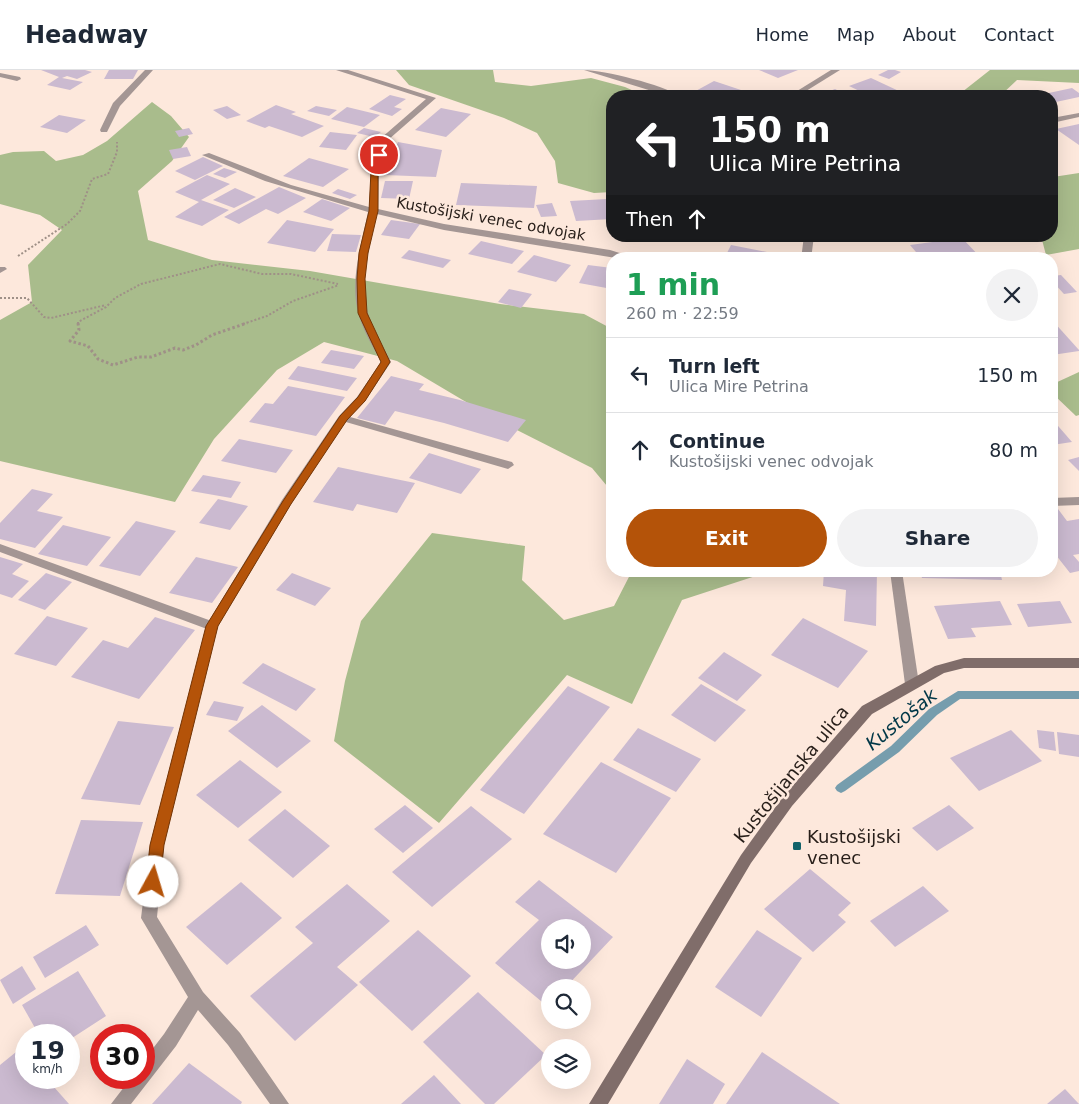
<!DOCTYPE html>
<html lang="en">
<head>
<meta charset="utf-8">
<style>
	:root { --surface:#fff; --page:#f2f2f3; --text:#1f2937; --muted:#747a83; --line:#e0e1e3; --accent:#b45309 }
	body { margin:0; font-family:"DejaVu Sans",sans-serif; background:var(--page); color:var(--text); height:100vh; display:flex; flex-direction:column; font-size:19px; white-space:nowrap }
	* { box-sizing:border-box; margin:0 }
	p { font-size:16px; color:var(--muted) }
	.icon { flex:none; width:28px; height:28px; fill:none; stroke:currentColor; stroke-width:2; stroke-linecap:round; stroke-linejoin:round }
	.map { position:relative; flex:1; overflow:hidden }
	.panel { position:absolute; left:606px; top:182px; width:452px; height:325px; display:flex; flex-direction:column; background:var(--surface); border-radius:20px; box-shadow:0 5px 20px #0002 }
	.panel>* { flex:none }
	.hud { position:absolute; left:606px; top:20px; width:452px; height:152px; border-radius:20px; box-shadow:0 5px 20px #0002; background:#202124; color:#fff; overflow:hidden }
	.controls { position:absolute; left:541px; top:849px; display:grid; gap:10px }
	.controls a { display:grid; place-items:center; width:50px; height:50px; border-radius:50%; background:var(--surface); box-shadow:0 5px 20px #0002; font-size:25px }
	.speed { position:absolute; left:15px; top:954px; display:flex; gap:10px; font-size:25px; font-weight:700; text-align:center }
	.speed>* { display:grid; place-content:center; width:65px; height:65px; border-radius:50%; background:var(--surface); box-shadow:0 5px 20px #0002; line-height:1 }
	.speed small { font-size:12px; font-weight:400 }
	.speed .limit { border:8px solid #d22; background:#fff; color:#111 }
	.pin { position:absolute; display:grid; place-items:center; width:42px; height:42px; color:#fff; margin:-21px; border:2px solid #fff; border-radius:50%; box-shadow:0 1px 5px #0007 }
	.me { position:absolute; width:55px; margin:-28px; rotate:6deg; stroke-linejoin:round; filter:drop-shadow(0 0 4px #0008) }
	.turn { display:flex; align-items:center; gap:18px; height:105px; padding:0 20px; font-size:22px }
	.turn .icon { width:65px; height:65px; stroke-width:2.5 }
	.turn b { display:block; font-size:35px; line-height:42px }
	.then { display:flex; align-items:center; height:48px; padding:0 20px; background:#0003; gap:10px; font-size:19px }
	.round { display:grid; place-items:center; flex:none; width:52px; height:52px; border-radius:26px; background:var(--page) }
	.headline { display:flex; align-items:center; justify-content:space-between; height:85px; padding:0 20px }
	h1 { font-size:30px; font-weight:700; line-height:38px; color:#1e9e55 }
	.action { display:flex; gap:10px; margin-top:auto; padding:10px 20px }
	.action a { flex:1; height:58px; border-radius:30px; background:var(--accent); color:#fff; font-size:20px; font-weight:700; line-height:58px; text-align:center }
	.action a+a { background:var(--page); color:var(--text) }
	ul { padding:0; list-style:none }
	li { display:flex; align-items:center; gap:15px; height:75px; padding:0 20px; border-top:1px solid var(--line) }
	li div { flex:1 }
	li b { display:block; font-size:19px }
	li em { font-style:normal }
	header { display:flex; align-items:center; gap:30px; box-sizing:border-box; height:70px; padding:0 25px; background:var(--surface); border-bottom:1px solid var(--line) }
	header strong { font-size:24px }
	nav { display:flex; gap:28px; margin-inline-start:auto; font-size:18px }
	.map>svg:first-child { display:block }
	.forest { fill:#a9bc8c }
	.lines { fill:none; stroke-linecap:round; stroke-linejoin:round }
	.stream { fill:#769dad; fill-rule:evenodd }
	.building { fill:#cbbad0; fill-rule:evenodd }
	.path-far1 { stroke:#9f9087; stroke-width:2; stroke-dasharray:2 2; stroke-linecap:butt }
	.path { stroke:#9f9087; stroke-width:3; stroke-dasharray:2.5 2.5; stroke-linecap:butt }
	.lane { fill:#a49694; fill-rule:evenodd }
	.street { fill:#a49694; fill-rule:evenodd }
	.secondary { fill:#806d6a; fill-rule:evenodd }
	.route { fill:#b45309; stroke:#753606 }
	.poi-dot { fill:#126269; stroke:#fde8dc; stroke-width:2 }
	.labels { text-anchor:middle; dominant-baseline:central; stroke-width:5; stroke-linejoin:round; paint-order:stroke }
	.far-street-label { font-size:15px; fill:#271e19; stroke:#fde8dc }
	.street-label { font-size:18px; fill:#271e19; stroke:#fde8dc }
	.poi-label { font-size:18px; fill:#271e19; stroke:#fde8dc; text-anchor:start }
	.water-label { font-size:19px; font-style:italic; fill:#003747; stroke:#fde8dc }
</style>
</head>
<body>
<header>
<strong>Headway</strong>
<nav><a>Home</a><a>Map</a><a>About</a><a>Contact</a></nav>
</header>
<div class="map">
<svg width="1079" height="1034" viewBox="0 0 1079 1034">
	<rect width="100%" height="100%" fill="#fde8dc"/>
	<g class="forest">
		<polygon points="396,0 493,0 495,12 531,16 591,8 625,17 645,26 612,26 612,122 594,123 558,113 555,91 537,63 504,48 409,15"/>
		<polygon points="990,0 1079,0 1079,13 1017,10 1000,26 957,26"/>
		<polygon points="152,32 171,46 189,67 172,91 138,121 148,170 212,190 310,201 500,234 584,244 612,259 612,422 592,398 493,348 397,291 324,272 277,300 214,369 175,432 0,391 0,250 32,232 28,195 62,160 40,145 0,134 0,85 13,82 44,81 56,91 83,85 107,71"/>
		<polygon points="1079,103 1079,179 1046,185 1041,166 1052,166 1053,107"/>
		<polygon points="1079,302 1079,345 1076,346 1053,324 1053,314"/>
		<polygon points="432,463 525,476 522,510 564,550 614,536 632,501 771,501 682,530 632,634 567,605 439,753 334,671 345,611 361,551"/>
	</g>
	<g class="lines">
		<polygon class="stream" points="958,621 1079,621 1079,629 960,629 937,645 899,682 845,721 841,723 837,721 835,718 837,715 891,676 929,639"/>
	</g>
	<g class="building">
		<polygon points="41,0 85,0 92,2 77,9 67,6 62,8 83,12 70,20 47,15 59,7"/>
		<polygon points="109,0 138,0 133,9 104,9"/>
		<polygon points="759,0 798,0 778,8"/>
		<polygon points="888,0 895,0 901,2 889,9 878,5"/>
		<polygon points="871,8 901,22 890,26 870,26 849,16"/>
		<polygon points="714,11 750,23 744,26 701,26 692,23"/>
		<polygon points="1072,18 1079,23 1079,27 1056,32 1052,30 1052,26 1044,24"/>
		<polygon points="835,19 849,26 817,26"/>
		<polygon points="390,25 406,29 394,37 402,39 392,46 369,39"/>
		<polygon points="276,35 296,42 291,44 324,56 302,67 269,56 265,58 246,51"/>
		<polygon points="227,36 241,45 227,49 213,40"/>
		<polygon points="316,36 337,40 329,46 307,41"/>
		<polygon points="347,37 380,45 364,57 331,49"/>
		<polygon points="441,38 471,44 446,67 415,60"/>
		<polygon points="59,45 86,50 67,63 40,57"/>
		<polygon points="1079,54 1079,75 1056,59"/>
		<polygon points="189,58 193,64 179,67 175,61"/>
		<polygon points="364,58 381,62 374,67 357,63"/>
		<polygon points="330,62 357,65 346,80 319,77"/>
		<polygon points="398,72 442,80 436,107 385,105"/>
		<polygon points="187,77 191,86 173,89 169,80"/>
		<polygon points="203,87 223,96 195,110 175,101"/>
		<polygon points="309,88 349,99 323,117 283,106"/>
		<polygon points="224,98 237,102 225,108 213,104"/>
		<polygon points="207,105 230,114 201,130 229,140 202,156 175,147 199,132 175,122"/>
		<polygon points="385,111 413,111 409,129 381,128"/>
		<polygon points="461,113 537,116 534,138 456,135"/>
		<polygon points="279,117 306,128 278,144 266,139 239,154 224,147"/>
		<polygon points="235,118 256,127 234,138 213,130"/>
		<polygon points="338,119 357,125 350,129 332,123"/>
		<polygon points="322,129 350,138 331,151 303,142"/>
		<polygon points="607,129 612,149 576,151 570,131"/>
		<polygon points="552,133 557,146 541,147 536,135"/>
		<polygon points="287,150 334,159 315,182 267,173"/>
		<polygon points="391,150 420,154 409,169 381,165"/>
		<polygon points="332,164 361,165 356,182 327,181"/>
		<polygon points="962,168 982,189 922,189 910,175"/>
		<polygon points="481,171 524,181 512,194 468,184"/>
		<polygon points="731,175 767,182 764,189 724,189"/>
		<polygon points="409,180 451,190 443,198 401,188"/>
		<polygon points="534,185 571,195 556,212 517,202"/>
		<polygon points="588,195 612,198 612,219 579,213"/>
		<polygon points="1061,205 1077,222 1064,224 1052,211 1052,206"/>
		<polygon points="509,219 532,224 521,238 498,232"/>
		<polygon points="1052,250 1079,280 1079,281 1052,285"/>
		<polygon points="331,280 364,286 354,299 321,293"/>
		<polygon points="298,296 323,301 357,308 347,321 288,309"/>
		<polygon points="391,306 424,314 419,320 460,330 526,350 508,372 444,353 395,341 385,355 357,348"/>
		<polygon points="288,316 345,327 316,366 249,352 265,333 273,334"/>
		<polygon points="1052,349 1072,372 1052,375"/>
		<polygon points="239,369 293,380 276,403 221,391"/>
		<polygon points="429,383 481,399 461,424 409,408"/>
		<polygon points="1079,387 1079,401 1068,390"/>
		<polygon points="338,397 376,405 415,413 397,443 357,434 353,441 313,432"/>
		<polygon points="203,405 241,412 231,428 191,421"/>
		<polygon points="32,419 53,424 37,441 63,447 35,478 0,469 0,453"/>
		<polygon points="218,429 248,436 230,460 199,453"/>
		<polygon points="1058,439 1067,451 1079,449 1079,484 1073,485 1079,492 1079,501 1070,503 1052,480 1052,440"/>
		<polygon points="136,451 176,461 140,506 99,496"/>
		<polygon points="63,455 111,467 87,496 38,484"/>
		<polygon points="0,487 23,494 12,504 29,511 12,528 0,524"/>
		<polygon points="196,487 238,497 212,533 169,523"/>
		<polygon points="824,501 877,501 876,556 844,551 846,520 823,516"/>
		<polygon points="920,501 1000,501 1002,510 922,508"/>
		<polygon points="46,503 72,512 45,540 18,530"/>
		<polygon points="292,503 331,518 315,536 276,520"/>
		<polygon points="1000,531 1012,555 971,558 976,567 948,569 934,536"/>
		<polygon points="1060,531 1072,553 1028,557 1017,534"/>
		<polygon points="47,546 88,558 56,596 14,584"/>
		<polygon points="155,547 195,560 139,629 71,607 103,570 128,578"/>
		<polygon points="803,548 868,581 838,618 771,585"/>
		<polygon points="724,582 762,605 737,631 698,608"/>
		<polygon points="263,593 316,619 296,641 242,613"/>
		<polygon points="701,614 746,640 715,672 671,645"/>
		<polygon points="568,616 610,637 524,744 480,720"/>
		<polygon points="214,631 244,637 237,651 206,645"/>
		<polygon points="262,635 311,671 277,698 228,661"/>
		<polygon points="118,651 174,657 140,735 81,729"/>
		<polygon points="638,658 701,689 676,722 613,690"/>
		<polygon points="1011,660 1042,691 979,721 950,688"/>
		<polygon points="1037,660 1054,662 1056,681 1039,678"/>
		<polygon points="1057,662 1079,665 1079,687 1059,684"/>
		<polygon points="240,690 282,722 238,758 196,725"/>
		<polygon points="601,692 671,728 616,803 543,764"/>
		<polygon points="405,735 433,758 403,783 374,759"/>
		<polygon points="949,735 974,758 937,781 912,758"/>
		<polygon points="471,736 512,769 432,837 392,802"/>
		<polygon points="285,739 330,776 293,808 248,770"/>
		<polygon points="81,750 143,752 120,826 55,824"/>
		<polygon points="810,799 851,833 838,845 846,852 813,882 764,839"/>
		<path d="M539,810L613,867L565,918H550V933L547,936L495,893L539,850L515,832ZM550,858H582V890H550Z"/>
		<polygon points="241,812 282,848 227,895 186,857"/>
		<polygon points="347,814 390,851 337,897 358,915 295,971 250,926 313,873 295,857"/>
		<polygon points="923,816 949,841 895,877 870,851"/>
		<polygon points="86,855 99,875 45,908 33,887"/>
		<polygon points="418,860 471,906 412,961 359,912"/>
		<polygon points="757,860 802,888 761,947 715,917"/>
		<polygon points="22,896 36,919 13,934 0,910"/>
		<polygon points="78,901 106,946 69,970 69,965 39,965 22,935"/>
		<polygon points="478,922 546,985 494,1034 485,1034 423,972"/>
		<polygon points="21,978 26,984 26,1008 46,1008 69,1034 0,1034 0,995"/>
		<polygon points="762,982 840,1034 726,1034"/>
		<polygon points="687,989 725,1014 713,1034 659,1034"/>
		<polygon points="189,993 242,1032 241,1034 152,1034"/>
		<polygon points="434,1005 461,1034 401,1034"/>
		<polygon points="1065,1019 1079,1034 1047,1034"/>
	</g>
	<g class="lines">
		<g class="path-far1">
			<polyline points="18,186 67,154 80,141 92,109 108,104 117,82 117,72"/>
			<polyline points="0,228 27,228 44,247 51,248 106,235"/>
			<polyline points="78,254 78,252 106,237 115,228 141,214 220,194 262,204 291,204 338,214"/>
			<polyline points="243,254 267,246 293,231 339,215"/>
		</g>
		<polyline class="path" points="78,253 79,260 70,271 88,276 98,289 113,295 138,287 151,287 175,278 183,280 196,275 212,265 247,253"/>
		<g class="lane">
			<polygon points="0,197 5,197 7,199 0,203"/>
			<polygon points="343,345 512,392 514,395 508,399 339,350 338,348"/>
			<polygon points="1079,427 1079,435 1052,436 1052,428"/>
			<polygon points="0,474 217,553 218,556 217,559 207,559 0,482"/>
		</g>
		<g class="street">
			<polygon points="145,0 153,0 120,36 107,62 101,62 100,60 113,33"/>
			<path d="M336,0H348L436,28L388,70L379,101L378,139L444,154L610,180L639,189H622L444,160L377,144C369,177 359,214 369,247C374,263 384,277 391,292L365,331L347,350L291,434L218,556L164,775L157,847L203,922L240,963L289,1034H270L228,975L198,940L176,976L131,1034H111L131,1008H144V990L164,964L188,927L141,848L150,775L206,556L282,430L339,346L357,327L381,292C373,277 364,262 359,246C349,212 361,176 368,142L265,111L202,85L209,83L291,115L369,137L371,101L380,69L426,29Z"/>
			<path d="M584,0C603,0 664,15 679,26H668Z"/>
			<polygon points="831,0 840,0 798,26 789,26"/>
			<polygon points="0,3 20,7 21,9 17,11 0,7"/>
			<polygon points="1079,43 1079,47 1052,53 1052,48"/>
			<polygon points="804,166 814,166 811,189 801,189"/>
			<polygon points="890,501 902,501 919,614 917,618 907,618 905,614"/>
		</g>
		<polygon class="secondary" points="964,588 1079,588 1079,598 964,598 944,603 872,644 792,736 751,793 608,1034 589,1034 741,785 782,728 862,636 935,596"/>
	</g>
	<polygon class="route" points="377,83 383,85 378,101 378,141 368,183 365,209 367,243 390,292 365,331 347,350 291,434 218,556 164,775 160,812 158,816 153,818 148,816 146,812 150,775 206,556 283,431 340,346 358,327 381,292 358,243 357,209 359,183 369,141 371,101"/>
	<rect class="poi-dot" x="792" y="771" width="10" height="10" rx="2.5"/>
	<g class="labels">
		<g class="far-street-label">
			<text transform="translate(491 149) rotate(10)">Kustošijski venec odvojak</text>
		</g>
		<g class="street-label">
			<text transform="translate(791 704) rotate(-51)">Kustošijanska ulica</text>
		</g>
		<g class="poi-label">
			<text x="807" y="766">Kustošijski<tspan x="807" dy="21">venec</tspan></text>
		</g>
		<g class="water-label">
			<text transform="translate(901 649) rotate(-39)">Kustošak</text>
		</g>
	</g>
</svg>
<div class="controls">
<a><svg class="icon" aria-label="sound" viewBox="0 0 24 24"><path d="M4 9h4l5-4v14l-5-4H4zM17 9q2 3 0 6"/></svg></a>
<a><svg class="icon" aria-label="search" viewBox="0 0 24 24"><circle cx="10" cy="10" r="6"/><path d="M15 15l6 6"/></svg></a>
<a><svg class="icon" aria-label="layers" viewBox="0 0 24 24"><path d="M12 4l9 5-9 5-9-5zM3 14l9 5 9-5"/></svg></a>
</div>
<div class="speed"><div>19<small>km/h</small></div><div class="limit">30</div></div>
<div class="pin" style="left:379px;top:85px;background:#d93025"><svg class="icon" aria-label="arrive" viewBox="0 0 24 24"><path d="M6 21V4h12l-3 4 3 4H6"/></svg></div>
<svg class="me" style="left:153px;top:812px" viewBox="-20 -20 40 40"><circle r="19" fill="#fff"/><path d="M0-13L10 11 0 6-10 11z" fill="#b45309"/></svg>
<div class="hud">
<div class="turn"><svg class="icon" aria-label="left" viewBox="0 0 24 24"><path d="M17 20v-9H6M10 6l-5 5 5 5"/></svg><div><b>150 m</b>Ulica Mire Petrina</div></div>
<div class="then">Then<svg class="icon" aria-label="ahead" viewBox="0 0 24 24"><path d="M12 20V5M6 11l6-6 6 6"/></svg></div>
</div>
<section class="panel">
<div class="headline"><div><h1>1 min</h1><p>260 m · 22:59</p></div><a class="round"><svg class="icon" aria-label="close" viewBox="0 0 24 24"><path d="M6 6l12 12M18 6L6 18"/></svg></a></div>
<ul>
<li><svg class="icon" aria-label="left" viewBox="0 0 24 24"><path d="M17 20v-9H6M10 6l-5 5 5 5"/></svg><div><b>Turn left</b><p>Ulica Mire Petrina</p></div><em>150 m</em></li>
<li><svg class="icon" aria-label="ahead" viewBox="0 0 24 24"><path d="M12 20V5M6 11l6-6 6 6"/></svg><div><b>Continue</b><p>Kustošijski venec odvojak</p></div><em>80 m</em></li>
</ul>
<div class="action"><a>Exit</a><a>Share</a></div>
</section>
</div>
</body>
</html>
